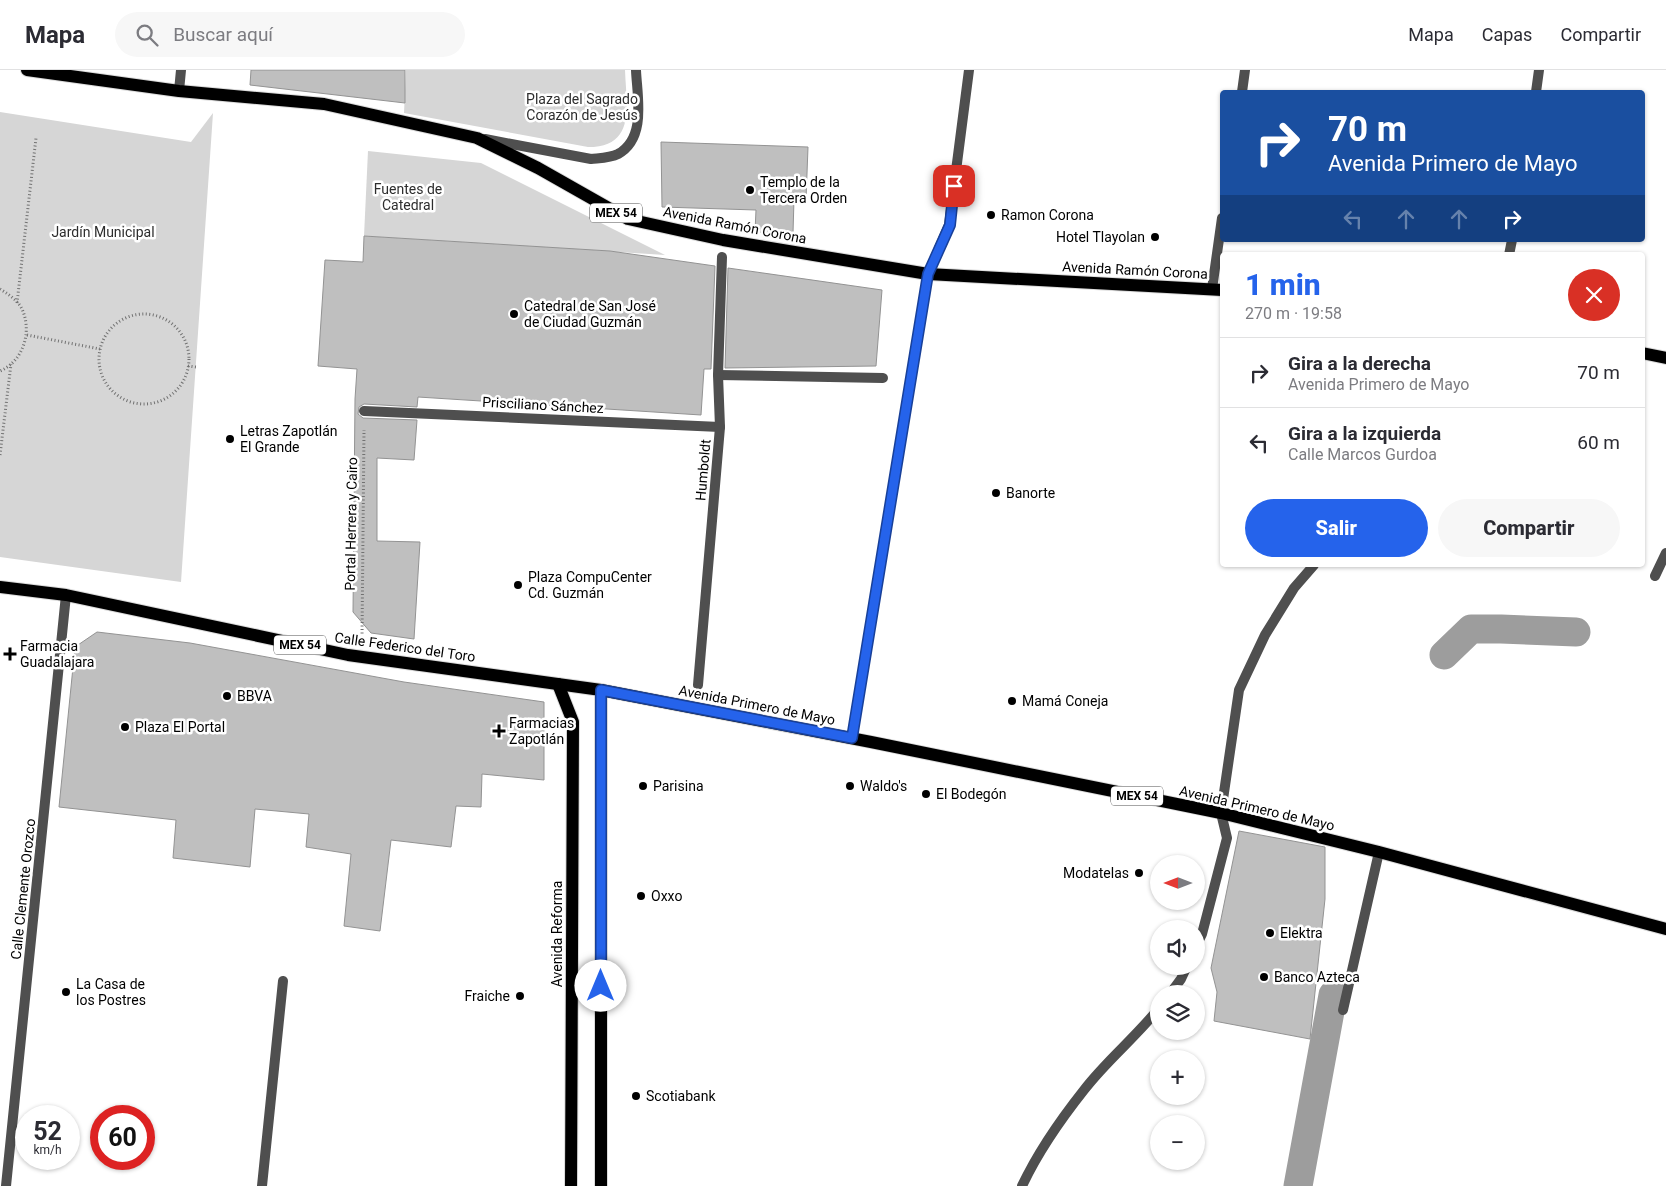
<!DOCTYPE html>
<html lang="es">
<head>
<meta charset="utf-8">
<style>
	:root { --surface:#fff; --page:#f7f7f7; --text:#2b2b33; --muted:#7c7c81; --line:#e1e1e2; --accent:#2563eb }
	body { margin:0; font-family:Roboto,sans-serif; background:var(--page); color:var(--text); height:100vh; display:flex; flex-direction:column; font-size:19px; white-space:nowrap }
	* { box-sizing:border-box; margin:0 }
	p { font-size:16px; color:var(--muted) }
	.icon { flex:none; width:28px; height:28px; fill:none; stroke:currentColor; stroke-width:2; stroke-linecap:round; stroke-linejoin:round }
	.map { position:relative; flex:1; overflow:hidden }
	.panel { position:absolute; left:1220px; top:182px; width:425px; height:315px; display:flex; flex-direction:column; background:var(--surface); border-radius:5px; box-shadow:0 1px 4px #0004 }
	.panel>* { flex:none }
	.banner { position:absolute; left:1220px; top:20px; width:425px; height:152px; border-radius:5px; box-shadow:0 1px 4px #0004; background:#1a4fa0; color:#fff; overflow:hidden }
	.needle { width:32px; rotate:270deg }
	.controls { position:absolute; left:1150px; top:785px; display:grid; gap:10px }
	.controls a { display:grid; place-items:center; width:55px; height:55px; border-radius:50%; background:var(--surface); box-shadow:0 1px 4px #0004; font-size:25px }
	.speed { position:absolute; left:15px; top:1035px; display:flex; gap:10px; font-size:25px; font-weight:700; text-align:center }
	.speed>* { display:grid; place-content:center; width:65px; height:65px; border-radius:50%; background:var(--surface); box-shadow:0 1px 4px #0004; line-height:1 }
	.speed small { font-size:12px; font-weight:400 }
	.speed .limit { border:8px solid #d22; background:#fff; color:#111 }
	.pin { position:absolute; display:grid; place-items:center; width:42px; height:42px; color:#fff; margin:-21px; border-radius:10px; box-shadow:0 2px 8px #0006 }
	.me { position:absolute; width:55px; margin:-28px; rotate:0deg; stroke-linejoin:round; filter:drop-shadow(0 0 4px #0008) }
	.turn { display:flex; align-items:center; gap:18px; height:105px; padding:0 25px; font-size:22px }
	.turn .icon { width:65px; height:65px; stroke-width:2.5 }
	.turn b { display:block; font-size:35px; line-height:42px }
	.lanes { display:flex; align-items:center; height:48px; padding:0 25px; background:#0003; justify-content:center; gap:25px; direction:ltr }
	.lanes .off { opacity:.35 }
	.round { display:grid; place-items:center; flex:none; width:52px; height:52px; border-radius:26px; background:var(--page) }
	.head { display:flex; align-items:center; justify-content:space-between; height:85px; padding:0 25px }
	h1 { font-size:30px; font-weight:800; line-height:38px; color:var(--accent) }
	.primary-button { display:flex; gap:10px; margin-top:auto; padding:10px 25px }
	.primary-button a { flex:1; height:58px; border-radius:30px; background:var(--accent); color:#fff; font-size:20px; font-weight:800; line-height:58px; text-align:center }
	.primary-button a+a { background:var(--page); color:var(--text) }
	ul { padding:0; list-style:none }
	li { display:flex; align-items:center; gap:15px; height:70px; padding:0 25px; border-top:1px solid var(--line) }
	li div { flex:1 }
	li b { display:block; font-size:19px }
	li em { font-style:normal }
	header { display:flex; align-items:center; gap:30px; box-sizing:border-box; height:70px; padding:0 25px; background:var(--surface); border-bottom:1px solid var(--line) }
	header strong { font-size:24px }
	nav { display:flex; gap:28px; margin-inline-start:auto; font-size:18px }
	.search { width:350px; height:45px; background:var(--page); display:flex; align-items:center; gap:12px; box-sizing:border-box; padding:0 18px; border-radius:28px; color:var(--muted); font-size:19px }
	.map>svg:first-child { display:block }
	.green { fill:#d6d6d6 }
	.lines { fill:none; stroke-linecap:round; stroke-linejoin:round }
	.canal { stroke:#9d9d9d; stroke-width:29 }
	.building { fill:#bfbfbf; stroke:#939393 }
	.primary-casing { stroke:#dbdbdb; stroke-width:14 }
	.path { stroke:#717171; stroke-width:3; stroke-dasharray:1 2.5; stroke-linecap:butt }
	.lane { stroke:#4f4f4f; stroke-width:10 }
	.street { stroke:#4f4f4f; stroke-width:10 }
	.primary { stroke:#000; stroke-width:12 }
	.route-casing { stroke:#184099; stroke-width:12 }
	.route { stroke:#2563eb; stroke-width:9 }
	.poi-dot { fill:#000; stroke:#fff; stroke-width:2 }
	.labels { text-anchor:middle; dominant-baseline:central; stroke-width:5; stroke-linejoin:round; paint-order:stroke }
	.shield { fill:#fff; stroke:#4c4c4c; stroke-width:1 }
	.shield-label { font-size:12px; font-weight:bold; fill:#000 }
	.park-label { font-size:14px; fill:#2d2d2d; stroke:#fff }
	.poi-label { font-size:14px; fill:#000; stroke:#fff; text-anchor:start }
	.street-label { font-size:14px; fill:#000; stroke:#fff }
</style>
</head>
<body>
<header>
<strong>Mapa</strong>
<div class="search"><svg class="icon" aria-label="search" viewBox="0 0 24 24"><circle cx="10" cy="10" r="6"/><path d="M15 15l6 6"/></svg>Buscar aquí</div>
<nav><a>Mapa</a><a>Capas</a><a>Compartir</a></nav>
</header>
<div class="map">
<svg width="1666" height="1116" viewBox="0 0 1666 1116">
	<rect width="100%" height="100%" fill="#fff"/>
	<g class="green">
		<path d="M406,0H625C626,34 637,77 588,77L404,43Z"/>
		<polygon points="0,42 191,72 213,43 181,512 0,487"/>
		<polygon points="368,81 481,93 665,185 364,166"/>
	</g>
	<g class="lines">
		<g class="canal">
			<polyline points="1444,585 1471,559 1501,559 1576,562"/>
			<polyline points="1298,1116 1333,925"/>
		</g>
	</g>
	<g class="building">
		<polygon points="251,0 405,0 405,33 250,15"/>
		<polygon points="661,72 808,77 806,130 794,129 793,163 755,162 756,140 662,137"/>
		<polygon points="364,166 610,181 715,196 711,299 704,299 701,345 418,327 417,337 364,334 359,337 358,344 363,348 417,350 414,390 377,388 377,471 420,472 414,569 371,563 353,542 355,329 357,299 318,296 325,190 363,192"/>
		<polygon points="728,198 882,220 876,296 725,298"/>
		<polygon points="97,562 190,573 404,612 544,632 544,710 482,704 481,737 456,736 451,777 391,770 380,861 344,856 351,784 306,777 309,744 255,739 250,797 173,788 176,750 59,737 75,577"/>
		<polygon points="1239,761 1325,777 1325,829 1310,969 1214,951 1217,922 1211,898"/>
	</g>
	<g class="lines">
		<g class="primary-casing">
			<g id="primary">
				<polyline points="27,0 179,21 324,34 477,68 538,98 628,149 723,170 928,204 1222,220"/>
				<polyline points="1642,283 1666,288"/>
				<polyline points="0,517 66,525 348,585 601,620 871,672 1221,743 1379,782 1666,859"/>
				<polyline points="558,614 573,652 571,1116"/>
				<polyline points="601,1116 601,620"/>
			</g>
		</g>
		<g class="path">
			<path d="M0,219C8,224 16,229 21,237C33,260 24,291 0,301"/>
			<polyline points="17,233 36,68"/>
			<circle cx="144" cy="289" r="45"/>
			<polyline points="27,265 100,279"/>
			<polyline points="188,296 196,297"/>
			<polyline points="0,385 11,294"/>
			<polyline points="362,567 364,360"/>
		</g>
		<g class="lane">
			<polyline points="1655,506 1666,483"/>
			<polyline points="1343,940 1379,782"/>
			<polyline points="262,1116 283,911"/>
		</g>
		<g class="street">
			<polyline points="179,21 181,0"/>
			<polyline points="1242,22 1245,0"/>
			<polyline points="1536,22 1539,0"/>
			<path d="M485,69L591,89C600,88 610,88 618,84C647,68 637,26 636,0"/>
			<polyline points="1509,185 1512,170"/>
			<polyline points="1212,219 1222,148"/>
			<polyline points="718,305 883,308"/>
			<polyline points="364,341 720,357"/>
			<polyline points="698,615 720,357 718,305 722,187"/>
			<polyline points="852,668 928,204 949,155 969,0"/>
			<polyline points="1196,876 1202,864 1227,768 1221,743 1239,620 1265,565 1294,518 1314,495"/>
			<polyline points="1170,924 1181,909 1187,896"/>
			<polyline points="6,1116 66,525"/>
			<path d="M1022,1116C1038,1082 1061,1049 1084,1020C1106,991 1136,967 1159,938"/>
		</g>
		<use href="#primary" class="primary"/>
	</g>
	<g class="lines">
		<g class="route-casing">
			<polyline id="route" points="601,916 601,620 852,668 928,204 950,155 954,116"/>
		</g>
		<use href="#route" class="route"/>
	</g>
	<g class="poi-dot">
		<circle cx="750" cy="120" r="5"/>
		<circle cx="991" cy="145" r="5"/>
		<circle cx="1155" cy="167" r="5"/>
		<circle cx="514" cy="244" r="5"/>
		<circle cx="230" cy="369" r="5"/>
		<circle cx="996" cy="423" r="5"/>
		<circle cx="518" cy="515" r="5"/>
		<path d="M7.5 576.5h5v5h5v5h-5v5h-5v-5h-5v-5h5z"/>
		<circle cx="227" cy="626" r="5"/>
		<circle cx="1012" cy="631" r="5"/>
		<circle cx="125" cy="657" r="5"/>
		<path d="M496.5 653.5h5v5h5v5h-5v5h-5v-5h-5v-5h5z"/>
		<circle cx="643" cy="716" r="5"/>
		<circle cx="850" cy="716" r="5"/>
		<circle cx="926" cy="724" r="5"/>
		<circle cx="1139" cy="803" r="5"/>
		<circle cx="641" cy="826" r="5"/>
		<circle cx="1270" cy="863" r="5"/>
		<circle cx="1264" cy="907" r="5"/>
		<circle cx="66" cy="922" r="5"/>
		<circle cx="520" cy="926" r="5"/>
		<circle cx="636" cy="1026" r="5"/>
	</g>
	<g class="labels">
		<g class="shield">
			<rect x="590" y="133.5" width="52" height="19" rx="4"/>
			<rect x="274" y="565.5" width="52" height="19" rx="4"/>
			<rect x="1111" y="716.5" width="52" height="19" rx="4"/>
		</g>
		<g class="shield-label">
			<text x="616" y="143">MEX 54</text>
			<text x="300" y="575">MEX 54</text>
			<text x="1137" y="726">MEX 54</text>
		</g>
		<g class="park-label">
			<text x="582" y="29">Plaza del Sagrado<tspan x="582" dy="16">Corazón de Jesús</tspan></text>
			<text x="408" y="119">Fuentes de<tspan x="408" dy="16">Catedral</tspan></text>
			<text x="103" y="162">Jardín Municipal</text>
		</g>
		<g class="poi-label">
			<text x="760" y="112">Templo de la<tspan x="760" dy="16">Tercera Orden</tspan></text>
			<text x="1001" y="145">Ramon Corona</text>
			<text x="1145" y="167" text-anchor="end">Hotel Tlayolan</text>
			<text x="524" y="236">Catedral de San José<tspan x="524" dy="16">de Ciudad Guzmán</tspan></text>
			<text x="240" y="361">Letras Zapotlán<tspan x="240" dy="16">El Grande</tspan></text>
			<text x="1006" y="423">Banorte</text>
			<text x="528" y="507">Plaza CompuCenter<tspan x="528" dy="16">Cd. Guzmán</tspan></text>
			<text x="20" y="576">Farmacia<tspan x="20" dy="16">Guadalajara</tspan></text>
			<text x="237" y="626">BBVA</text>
			<text x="1022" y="631">Mamá Coneja</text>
			<text x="509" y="653">Farmacias<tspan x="509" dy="16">Zapotlán</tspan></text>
			<text x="135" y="657">Plaza El Portal</text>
			<text x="653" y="716">Parisina</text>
			<text x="860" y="716">Waldo's</text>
			<text x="936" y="724">El Bodegón</text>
			<text x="1129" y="803" text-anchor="end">Modatelas</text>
			<text x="651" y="826">Oxxo</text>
			<text x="1280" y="863">Elektra</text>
			<text x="1274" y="907">Banco Azteca</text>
			<text x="76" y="914">La Casa de<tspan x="76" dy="16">los Postres</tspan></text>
			<text x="510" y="926" text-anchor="end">Fraiche</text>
			<text x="646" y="1026">Scotiabank</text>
		</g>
		<g class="street-label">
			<text transform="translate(735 155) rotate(11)">Avenida Ramón Corona</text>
			<text transform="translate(1135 200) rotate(3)">Avenida Ramón Corona</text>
			<text transform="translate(543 335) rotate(3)">Prisciliano Sánchez</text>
			<text transform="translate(703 400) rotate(-85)">Humboldt</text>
			<text transform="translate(351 454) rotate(-89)">Portal Herrera y Cairo</text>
			<text transform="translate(405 577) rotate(8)">Calle Federico del Toro</text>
			<text transform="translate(757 635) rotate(11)">Avenida Primero de Mayo</text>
			<text transform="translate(1257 738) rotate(13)">Avenida Primero de Mayo</text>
			<text transform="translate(23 819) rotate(-84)">Calle Clemente Orozco</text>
			<text transform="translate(557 864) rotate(-90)">Avenida Reforma</text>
		</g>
	</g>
</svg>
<div class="controls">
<a><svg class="needle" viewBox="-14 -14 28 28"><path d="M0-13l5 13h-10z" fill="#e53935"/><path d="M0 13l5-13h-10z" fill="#7c7c81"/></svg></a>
<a><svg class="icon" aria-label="sound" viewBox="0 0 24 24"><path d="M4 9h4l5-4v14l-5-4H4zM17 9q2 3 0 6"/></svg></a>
<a><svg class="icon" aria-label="layers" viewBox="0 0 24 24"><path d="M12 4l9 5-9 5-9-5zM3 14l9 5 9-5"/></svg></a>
<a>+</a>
<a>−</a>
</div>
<div class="speed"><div>52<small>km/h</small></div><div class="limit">60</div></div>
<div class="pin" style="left:954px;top:116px;background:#d93025"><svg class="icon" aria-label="arrive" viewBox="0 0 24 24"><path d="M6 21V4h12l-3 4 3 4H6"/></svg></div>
<svg class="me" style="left:601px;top:916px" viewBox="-20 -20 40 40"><circle r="19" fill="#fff"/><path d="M0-13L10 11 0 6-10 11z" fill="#2563eb"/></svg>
<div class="banner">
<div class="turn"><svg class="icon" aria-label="right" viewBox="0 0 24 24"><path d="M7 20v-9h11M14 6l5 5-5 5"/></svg><div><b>70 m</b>Avenida Primero de Mayo</div></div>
<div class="lanes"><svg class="icon off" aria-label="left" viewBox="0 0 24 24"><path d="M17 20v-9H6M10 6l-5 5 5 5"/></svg><svg class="icon off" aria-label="ahead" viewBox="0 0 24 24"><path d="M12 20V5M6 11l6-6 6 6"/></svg><svg class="icon off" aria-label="ahead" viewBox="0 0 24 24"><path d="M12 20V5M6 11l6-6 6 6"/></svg><svg class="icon" aria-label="right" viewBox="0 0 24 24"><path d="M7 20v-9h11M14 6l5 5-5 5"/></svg></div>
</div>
<section class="panel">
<div class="head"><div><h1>1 min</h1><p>270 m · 19:58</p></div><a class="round" style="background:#d93025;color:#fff"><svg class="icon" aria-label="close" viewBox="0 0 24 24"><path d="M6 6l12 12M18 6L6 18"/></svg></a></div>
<ul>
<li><svg class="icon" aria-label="right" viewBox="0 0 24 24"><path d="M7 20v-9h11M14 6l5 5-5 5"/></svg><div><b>Gira a la derecha</b><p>Avenida Primero de Mayo</p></div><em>70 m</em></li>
<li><svg class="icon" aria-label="left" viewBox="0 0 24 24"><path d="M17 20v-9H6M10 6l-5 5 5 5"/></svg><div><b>Gira a la izquierda</b><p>Calle Marcos Gurdoa</p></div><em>60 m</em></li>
</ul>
<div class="primary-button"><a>Salir</a><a>Compartir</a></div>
</section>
</div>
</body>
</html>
